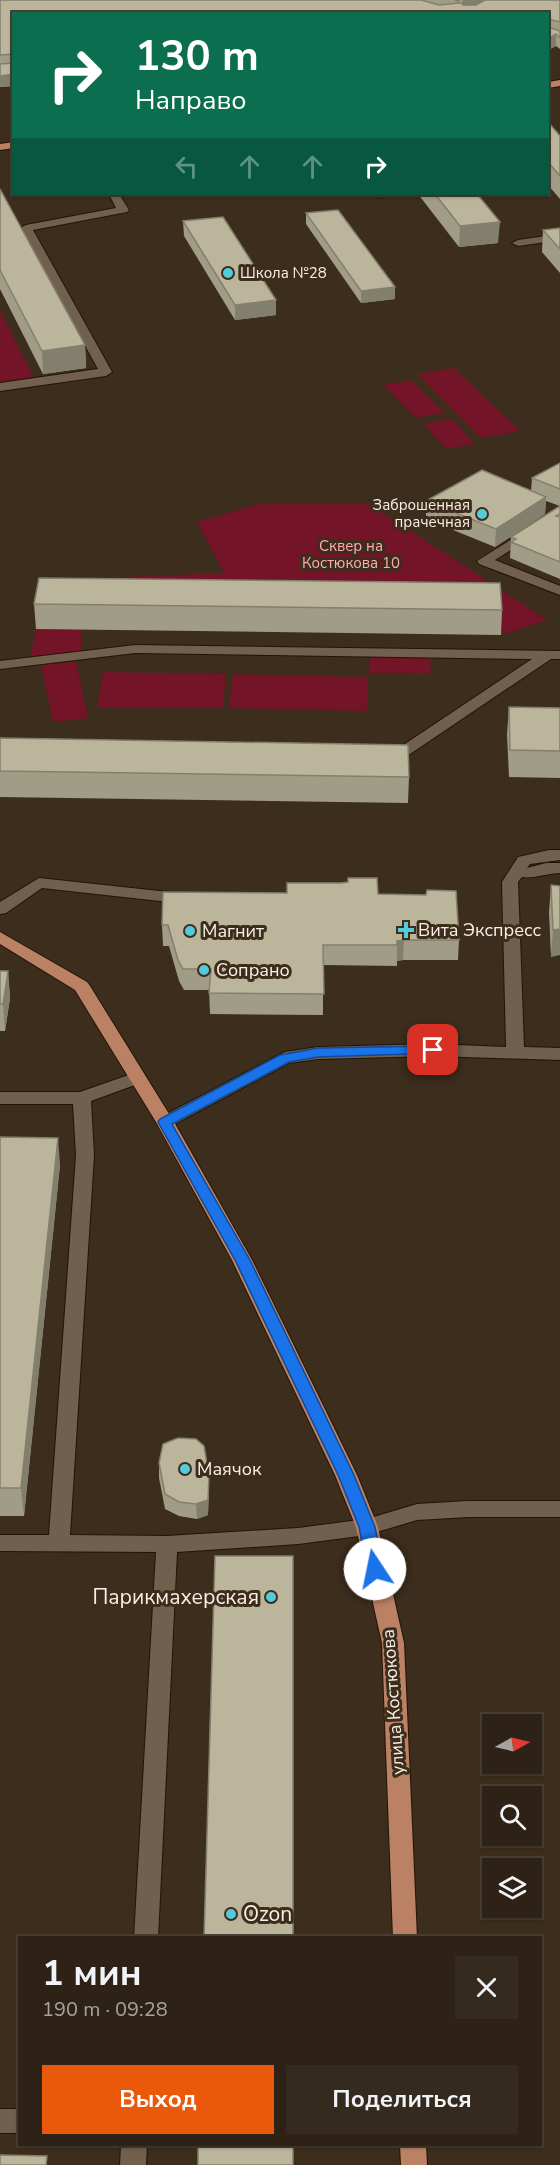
<!DOCTYPE html>
<html lang="ru">
<head>
<meta charset="utf-8">
<style>
	:root { --surface:#2d2215; --page:#352a1e; --text:#f1f3f6; --muted:#a7a4a0; --line:#483f34; --accent:#ea580c }
	body { margin:0; font-family:"Nunito Sans",sans-serif; background:var(--page); color:var(--text); height:100vh; display:flex; flex-direction:column; font-size:22px; white-space:nowrap }
	* { box-sizing:border-box; margin:0 }
	p { font-size:20px; color:var(--muted) }
	.icon { flex:none; width:33px; height:33px; fill:none; stroke:currentColor; stroke-width:2; stroke-linecap:round; stroke-linejoin:round }
	.map { position:relative; flex:1; overflow:hidden }
	.details { position:absolute; left:18px; top:1936px; width:524px; height:210px; display:flex; flex-direction:column; background:var(--surface); border-radius:0px; box-shadow:0 2px 4px #0004,0 0 0 2px var(--line) }
	.details>* { flex:none }
	.top-card { position:absolute; left:12px; top:12px; width:537px; height:183px; border-radius:0px; box-shadow:0 2px 4px #0004,0 0 0 2px var(--line); background:#0b6e4f; color:#fff; overflow:hidden }
	.needle { width:39px; rotate:82deg }
	.fabs { position:absolute; left:482px; top:1714px; display:grid; gap:12px }
	.fabs a { display:grid; place-items:center; width:60px; height:60px; border-radius:0px; background:var(--surface); box-shadow:0 2px 4px #0004,0 0 0 2px var(--line); font-size:30px }
	.pin { position:absolute; display:grid; place-items:center; width:51px; height:51px; color:#fff; margin:-26px; border-radius:12px; box-shadow:0 3px 9px #0006 }
	.me { position:absolute; width:66px; margin:-33px; rotate:349deg; stroke-linejoin:round; filter:drop-shadow(0 0 4px #0008) }
	.turn { display:flex; align-items:center; gap:21px; height:126px; padding:0 24px; font-size:27px }
	.turn .icon { width:78px; height:78px; stroke-width:2.5 }
	.turn b { display:block; font-size:42px; line-height:51px }
	.lanes { display:flex; align-items:center; height:57px; padding:0 24px; background:#0003; justify-content:center; gap:30px; direction:ltr }
	.lanes .off { opacity:.35 }
	.round { display:grid; place-items:center; flex:none; width:63px; height:63px; border-radius:0px; background:var(--page) }
	.summary { display:flex; align-items:center; justify-content:space-between; height:102px; padding:0 24px }
	h1 { font-size:36px; font-weight:700; line-height:45px }
	.primary-button { display:flex; gap:12px; margin-top:auto; padding:12px 24px }
	.primary-button a { flex:1; height:69px; border-radius:0px; background:var(--accent); color:#fff; font-size:24px; font-weight:700; line-height:69px; text-align:center }
	.primary-button a+a { background:var(--page); color:var(--text) }
	.map>svg:first-child { display:block }
	.green { fill:#731428 }
	.lines { fill:none; stroke-linecap:round; stroke-linejoin:round }
	.minor-casing { stroke:#231505; stroke-width:2 }
	.major-casing { stroke:#231505; stroke-width:2 }
	.minor { fill:#70604d; fill-rule:evenodd }
	.major { fill:#bb8165; fill-rule:evenodd }
	.wall { fill:#a19c86 }
	.shaded-wall { fill:#837f6d }
	.building { fill:#bbb59c; stroke:#837f6d; stroke-width:1.5 }
	.route { fill:#1a73e8; stroke:#114b97; stroke-width:1.5 }
	.poi-dot { fill:#53cbda; stroke:#3c2d1c; stroke-width:2 }
	.labels { text-anchor:middle; dominant-baseline:central; stroke-width:6; stroke-linejoin:round; paint-order:stroke }
	.far-poi-label { font-size:15px; fill:#f9efe5; stroke:#3c2d1c; text-anchor:start }
	.far-park-label { font-size:15px; fill:#fdacb1; stroke:#3c2d1c }
	.poi-label { font-size:18px; fill:#f9efe5; stroke:#3c2d1c; text-anchor:start }
	.street-label { font-size:18px; fill:#f9efe5; stroke:#3c2d1c }
	.near-poi-label { font-size:21px; fill:#f9efe5; stroke:#3c2d1c; text-anchor:end }
</style>
</head>
<body>
<div class="map">
<svg width="560" height="2165" viewBox="0 0 560 2165">
	<rect width="100%" height="100%" fill="#3c2d1c"/>
	<g class="green">
		<polygon points="0,310 33,377 0,382"/>
		<polygon points="454,368 520,431 481,438 417,374"/>
		<polygon points="411,380 445,413 416,418 383,385"/>
		<polygon points="452,419 475,444 446,449 423,424"/>
		<polygon points="368,503 547,620 501,635 47,580 224,573 197,522 259,504"/>
		<polygon points="36,629 81,630 82,655 29,662"/>
		<polygon points="370,656 430,657 431,674 370,673"/>
		<polygon points="76,661 88,718 53,722 41,665"/>
		<polygon points="103,672 226,674 223,708 97,707"/>
		<polygon points="233,674 367,677 367,711 229,708"/>
	</g>
	<g class="lines">
		<g class="minor-casing">
			<g id="minor">
				<polygon points="109,194 119,194 129,210 127,212 33,230 112,372 106,376 0,391 0,383 98,369 20,228 26,225 116,208"/>
				<polygon points="372,194 382,194 383,195 378,198"/>
				<polygon points="560,234 560,240 518,246 512,243 518,240"/>
				<polygon points="560,509 560,519 495,560 560,586 560,595 479,564 477,561"/>
				<path d="M135,645L560,651V659H551L404,758C397,760 383,762 378,755L381,752L396,750L532,659L135,653L0,669V661Z"/>
				<path d="M549,850H560V860L530,864L527,868L546,863H560V873C548,873 533,879 522,877L518,882L524,1047L560,1048V1060L433,1056L318,1059L289,1063L171,1126H159L156,1122L159,1118L285,1052L318,1047L433,1044L506,1047L502,882L518,857Z"/>
				<polygon points="39,878 187,894 195,899 187,904 42,888 6,913 0,914 0,902"/>
				<polygon points="137,1072 143,1074 146,1078 143,1082 91,1101 94,1155 70,1535 167,1536 298,1528 367,1519 417,1504 468,1501 560,1501 560,1517 468,1517 417,1520 367,1535 298,1544 177,1552 158,1938 134,1938 156,1552 0,1551 0,1535 49,1535 76,1155 73,1104 0,1104 0,1092 80,1092"/>
				<rect x="0" y="2109" width="20" height="24"/>
				<polygon points="121,2145 147,2145 146,2165 120,2165"/>
			</g>
		</g>
		<g class="major-casing">
			<g id="major">
				<polygon points="560,80 560,86 548,88 548,82"/>
				<polygon points="14,142 14,148 0,150 0,144"/>
				<polygon points="0,932 87,982 90,986 174,1122 252,1260 357,1475 378,1527 404,1643 417,1938 393,1938 382,1643 356,1527 335,1475 232,1260 156,1122 75,990 0,944"/>
				<polygon points="400,2145 426,2145 427,2165 401,2165"/>
			</g>
		</g>
		<use href="#minor" class="minor"/>
		<use href="#major" class="major"/>
	</g>
	<g class="wall">
		<polygon points="0,0 484,0 475,5 560,0 560,49 556,46 548,50 548,14 14,14 14,86 0,87"/>
		<polygon points="548,122 560,136 560,199 548,185"/>
		<polygon points="0,189 85,345 86,368 43,374 0,289"/>
		<polygon points="418,194 477,194 498,243 459,247"/>
		<polygon points="306,213 395,299 361,303 306,224"/>
		<polygon points="183,221 276,300 276,315 235,320 184,236"/>
		<polygon points="560,228 560,273 542,252 543,230"/>
		<polygon points="560,463 560,579 510,558 511,537 560,506 546,501 545,514 495,547 426,519 426,501 531,491 532,478"/>
		<polygon points="34,604 502,610 501,635 36,629"/>
		<polygon points="509,707 560,708 560,778 509,777 507,734"/>
		<polygon points="0,738 409,777 408,803 0,797"/>
		<polygon points="551,885 560,886 551,957 549,912"/>
		<polygon points="378,894 459,940 458,960 403,960 397,961 397,966 323,965 323,1015 210,1014 209,990 184,990 179,981 169,946 163,946 162,925"/>
		<polygon points="0,971 8,971 10,998 5,1031 0,1031"/>
		<polygon points="0,1137 60,1165 24,1516 0,1516"/>
		<polygon points="159,1463 209,1490 208,1515 197,1519 179,1516 165,1509 159,1478"/>
	</g>
	<g class="shaded-wall">
		<polygon points="466,0 484,0 461,14 461,3"/>
		<polygon points="556,34 556,46 548,50 548,39"/>
		<polygon points="14,74 14,86 0,87 0,76"/>
		<polygon points="500,222 498,243 459,247 460,226"/>
		<polygon points="395,287 395,299 361,303 361,291"/>
		<polygon points="276,300 276,315 235,320 235,305"/>
		<polygon points="85,345 86,368 43,374 42,351"/>
		<polygon points="546,497 545,514 495,547 496,529"/>
		<polygon points="560,929 560,955 551,957 553,930"/>
		<polygon points="404,940 403,960 397,961 397,941"/>
		<polygon points="8,971 10,998 5,1031 3,1004"/>
		<polygon points="58,1138 60,1165 24,1516 21,1488"/>
		<polygon points="209,1475 208,1515 197,1519 196,1504"/>
	</g>
	<g class="building">
		<polygon points="0,0 421,0 439,5 460,3 458,1 455,0 466,0 461,3 463,5 476,5 485,0 560,0 560,22 548,19 548,14 14,14 14,54 0,55"/>
		<polygon points="548,27 560,31 560,38 556,34 548,39"/>
		<polygon points="14,63 14,74 0,76 0,64"/>
		<polygon points="548,122 560,136 560,176 548,162"/>
		<polygon points="0,189 85,345 42,351 0,270"/>
		<polygon points="435,194 477,194 500,222 460,226"/>
		<polygon points="338,210 395,287 361,291 306,213"/>
		<polygon points="223,217 276,300 235,305 183,221"/>
		<polygon points="560,228 560,249 543,230"/>
		<polygon points="560,463 560,489 532,478"/>
		<polygon points="482,470 546,497 496,529 426,501"/>
		<polygon points="560,506 560,514 556,516 560,517 560,562 511,542 516,539 511,537"/>
		<polygon points="39,578 500,583 502,610 34,604"/>
		<polygon points="509,707 560,708 560,751 510,750"/>
		<polygon points="0,738 408,745 409,777 0,771"/>
		<polygon points="348,878 377,878 378,894 426,895 427,890 456,891 459,940 404,940 397,941 397,945 323,945 324,994 209,993 211,969 183,969 178,960 168,925 162,925 163,892 287,893 287,883 341,883 348,882"/>
		<polygon points="551,885 560,886 560,929 553,930"/>
		<polygon points="0,971 8,971 3,1004 0,1004"/>
		<polygon points="0,1137 58,1138 21,1488 0,1488"/>
		<polygon points="178,1438 196,1439 204,1446 209,1475 208,1500 196,1504 179,1502 165,1494 159,1463 163,1444"/>
		<polygon points="215,1556 293,1556 293,1938 204,1938"/>
		<rect x="198" y="2145" width="95" height="20"/>
		<polygon points="0,2155 47,2156 46,2165 0,2165"/>
	</g>
	<polygon class="route" points="433,1046 439,1050 438,1053 318,1057 289,1062 172,1124 250,1260 354,1475 375,1527 383,1569 381,1573 375,1575 369,1573 367,1569 359,1527 338,1475 235,1260 158,1122 160,1119 280,1055 318,1048"/>
	<g class="poi-dot">
		<circle cx="228" cy="273" r="6"/>
		<circle cx="482" cy="514" r="6"/>
		<path d="M403 921h6v6h6v6h-6v6h-6v-6h-6v-6h6z"/>
		<circle cx="190" cy="931" r="6"/>
		<circle cx="204" cy="970" r="6"/>
		<circle cx="185" cy="1469" r="6"/>
		<circle cx="271" cy="1597" r="6"/>
		<circle cx="231" cy="1914" r="6"/>
	</g>
	<g class="labels">
		<g class="far-poi-label">
			<text x="240" y="273">Школа №28</text>
			<text x="470" y="505" text-anchor="end">Заброшенная<tspan x="470" dy="17">прачечная</tspan></text>
		</g>
		<g class="far-park-label">
			<text x="351" y="546">Сквер на<tspan x="351" dy="17">Костюкова 10</tspan></text>
		</g>
		<g class="poi-label">
			<text x="418" y="930">Вита Экспресс</text>
			<text x="202" y="931">Магнит</text>
			<text x="216" y="970">Сопрано</text>
			<text x="197" y="1469">Маячок</text>
		</g>
		<g class="street-label">
			<text transform="translate(393 1702) rotate(-94)">улица Костюкова</text>
		</g>
		<g class="near-poi-label">
			<text x="259" y="1597">Парикмахерская</text>
			<text x="243" y="1914" text-anchor="start">Ozon</text>
		</g>
	</g>
</svg>
<div class="fabs">
<a><svg class="needle" viewBox="-14 -14 28 28"><path d="M0-13l5 13h-10z" fill="#e53935"/><path d="M0 13l5-13h-10z" fill="#a7a4a0"/></svg></a>
<a><svg class="icon" aria-label="search" viewBox="0 0 24 24"><circle cx="10" cy="10" r="6"/><path d="M15 15l6 6"/></svg></a>
<a><svg class="icon" aria-label="layers" viewBox="0 0 24 24"><path d="M12 4l9 5-9 5-9-5zM3 14l9 5 9-5"/></svg></a>
</div>
<div class="pin" style="left:433px;top:1050px;background:#d93025"><svg class="icon" aria-label="arrive" viewBox="0 0 24 24"><path d="M6 21V4h12l-3 4 3 4H6"/></svg></div>
<svg class="me" style="left:375px;top:1569px" viewBox="-20 -20 40 40"><circle r="19" fill="#fff"/><path d="M0-13L10 11 0 6-10 11z" fill="#1a73e8"/></svg>
<div class="top-card">
<div class="turn"><svg class="icon" aria-label="right" viewBox="0 0 24 24"><path d="M7 20v-9h11M14 6l5 5-5 5"/></svg><div><b>130 m</b>Направо</div></div>
<div class="lanes"><svg class="icon off" aria-label="left" viewBox="0 0 24 24"><path d="M17 20v-9H6M10 6l-5 5 5 5"/></svg><svg class="icon off" aria-label="ahead" viewBox="0 0 24 24"><path d="M12 20V5M6 11l6-6 6 6"/></svg><svg class="icon off" aria-label="ahead" viewBox="0 0 24 24"><path d="M12 20V5M6 11l6-6 6 6"/></svg><svg class="icon" aria-label="right" viewBox="0 0 24 24"><path d="M7 20v-9h11M14 6l5 5-5 5"/></svg></div>
</div>
<section class="details">
<div class="summary"><div><h1>1 мин</h1><p>190 m · 09:28</p></div><a class="round"><svg class="icon" aria-label="close" viewBox="0 0 24 24"><path d="M6 6l12 12M18 6L6 18"/></svg></a></div>
<div class="primary-button"><a>Выход</a><a>Поделиться</a></div>
</section>
</div>
</body>
</html>
